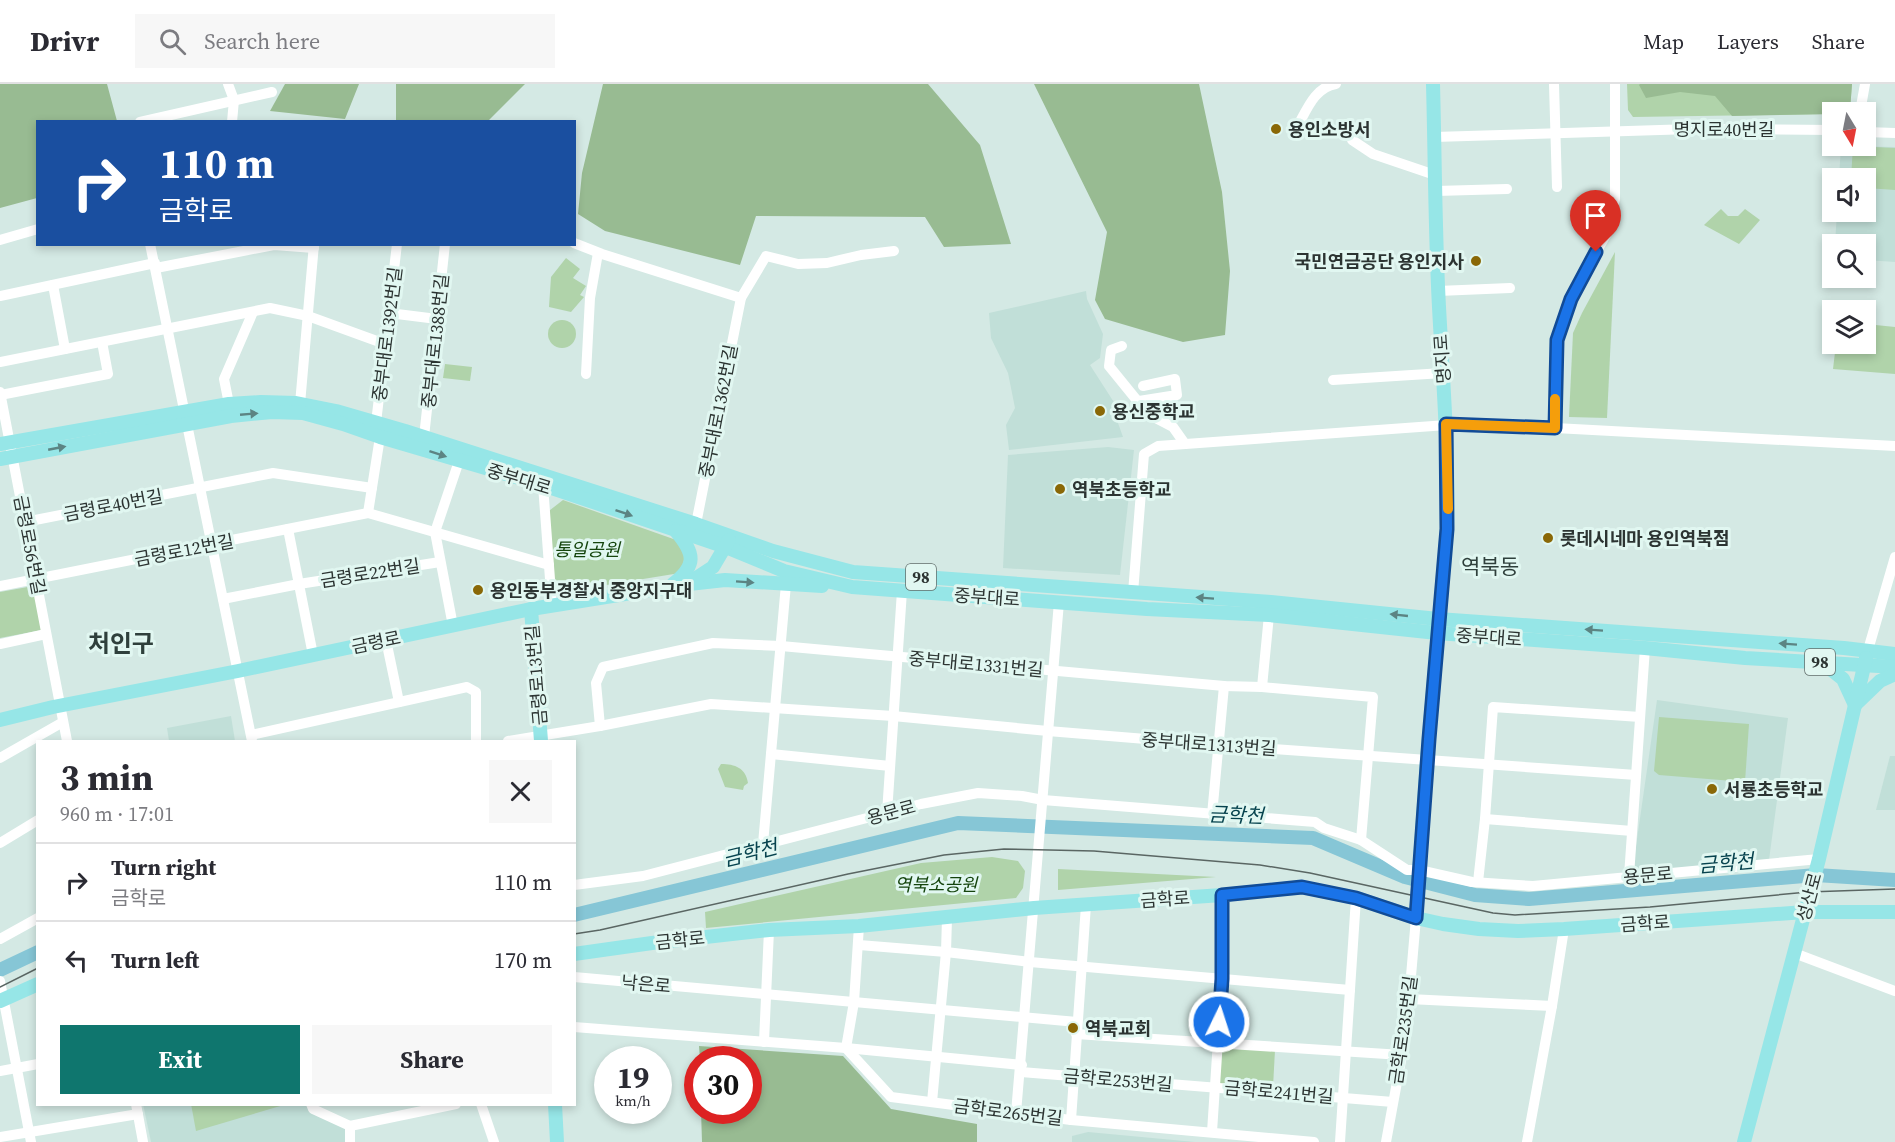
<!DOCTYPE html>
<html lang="en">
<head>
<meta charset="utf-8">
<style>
	:root { --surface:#fff; --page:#f7f7f7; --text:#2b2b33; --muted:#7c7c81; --line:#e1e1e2; --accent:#0f766e }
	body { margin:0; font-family:"Source Serif 4","Noto Sans KR",serif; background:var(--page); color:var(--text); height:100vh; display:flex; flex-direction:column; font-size:22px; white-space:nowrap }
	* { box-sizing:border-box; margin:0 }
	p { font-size:20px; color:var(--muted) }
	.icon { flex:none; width:33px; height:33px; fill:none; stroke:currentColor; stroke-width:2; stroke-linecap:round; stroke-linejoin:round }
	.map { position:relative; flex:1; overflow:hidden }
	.details { position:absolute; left:36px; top:656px; width:540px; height:366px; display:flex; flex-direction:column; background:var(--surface); border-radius:0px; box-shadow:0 3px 9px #0003 }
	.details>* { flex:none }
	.hud { position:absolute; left:36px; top:36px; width:540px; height:126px; border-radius:0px; box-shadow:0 3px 9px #0003; background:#1a4fa0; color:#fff; overflow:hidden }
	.needle { width:39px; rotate:170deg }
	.fabs { position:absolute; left:1822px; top:18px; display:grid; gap:12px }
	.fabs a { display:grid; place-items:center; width:54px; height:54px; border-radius:0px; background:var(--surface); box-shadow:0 3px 9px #0003; font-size:30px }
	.speed { position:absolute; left:594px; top:962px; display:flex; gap:12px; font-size:30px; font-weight:700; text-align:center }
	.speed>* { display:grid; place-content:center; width:78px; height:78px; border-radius:50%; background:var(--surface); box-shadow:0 3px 9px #0003; line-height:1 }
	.speed small { font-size:15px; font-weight:400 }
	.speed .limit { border:9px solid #d22; background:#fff; color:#111 }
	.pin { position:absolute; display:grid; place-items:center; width:51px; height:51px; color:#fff; margin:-62px -26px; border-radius:50% 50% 50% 0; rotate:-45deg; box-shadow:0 0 6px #0007 }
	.pin .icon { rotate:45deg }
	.me { position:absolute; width:66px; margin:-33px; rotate:4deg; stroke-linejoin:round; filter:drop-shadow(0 0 4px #0008) }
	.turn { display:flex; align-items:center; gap:21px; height:126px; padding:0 24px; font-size:27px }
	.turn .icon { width:78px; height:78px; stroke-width:2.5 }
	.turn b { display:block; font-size:42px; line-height:51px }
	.round { display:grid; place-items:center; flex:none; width:63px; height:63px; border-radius:0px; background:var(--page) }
	.overview { display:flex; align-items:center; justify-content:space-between; height:102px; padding:0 24px }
	h1 { font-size:36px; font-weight:700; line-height:45px }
	.action { display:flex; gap:12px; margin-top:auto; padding:12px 24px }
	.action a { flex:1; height:69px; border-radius:0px; background:var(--accent); color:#fff; font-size:24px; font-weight:700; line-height:69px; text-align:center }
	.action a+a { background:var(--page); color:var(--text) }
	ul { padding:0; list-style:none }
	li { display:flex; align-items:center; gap:18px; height:78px; padding:0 24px; border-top:2px solid var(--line) }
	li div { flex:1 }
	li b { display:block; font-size:22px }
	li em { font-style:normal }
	header { display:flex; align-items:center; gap:36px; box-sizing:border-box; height:84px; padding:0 30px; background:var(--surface); border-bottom:2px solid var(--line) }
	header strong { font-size:28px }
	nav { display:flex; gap:33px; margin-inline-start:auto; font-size:21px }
	.search { width:420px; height:54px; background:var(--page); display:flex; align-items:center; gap:15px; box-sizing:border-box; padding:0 21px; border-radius:0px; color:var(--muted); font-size:22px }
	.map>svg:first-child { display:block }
	.built { fill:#c1dfd8 }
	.green { fill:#b0d3aa }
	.forest { fill:#98bb92 }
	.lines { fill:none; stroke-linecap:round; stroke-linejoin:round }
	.river { stroke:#86c6d6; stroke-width:14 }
	.minor { stroke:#fff; stroke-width:10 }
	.major { stroke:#96e6e7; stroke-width:14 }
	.tram { stroke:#5a6663; stroke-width:1.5 }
	.oneway { fill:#5c8483 }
	.route-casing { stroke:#114b97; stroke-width:15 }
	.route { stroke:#1a73e8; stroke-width:10 }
	.slow { stroke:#f59e0b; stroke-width:10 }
	.poi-dot { fill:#8a6807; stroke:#e1f7f1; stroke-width:2 }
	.labels { text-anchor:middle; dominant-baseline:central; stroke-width:6; stroke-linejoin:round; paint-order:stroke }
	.shield { fill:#e1f7f1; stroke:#626e6b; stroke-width:1.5 }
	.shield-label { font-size:16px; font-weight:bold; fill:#2c3432 }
	.poi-label { font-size:18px; font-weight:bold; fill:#2c3432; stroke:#e1f7f1; text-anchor:start }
	.street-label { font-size:18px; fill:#2c3432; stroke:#e1f7f1 }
	.park-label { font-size:18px; font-style:italic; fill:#14440c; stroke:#e1f7f1 }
	.water-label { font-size:20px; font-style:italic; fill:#07434e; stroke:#e1f7f1 }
	.quarter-label { font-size:21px; fill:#2f403c; stroke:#e1f7f1 }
	.district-label { font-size:24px; font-weight:bold; fill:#2f403c; stroke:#e1f7f1 }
</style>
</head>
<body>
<header>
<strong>Drivr</strong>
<div class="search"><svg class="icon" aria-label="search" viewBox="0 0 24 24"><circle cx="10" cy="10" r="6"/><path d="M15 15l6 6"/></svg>Search here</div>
<nav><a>Map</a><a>Layers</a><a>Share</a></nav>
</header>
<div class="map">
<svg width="1895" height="1058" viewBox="0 0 1895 1058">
	<rect width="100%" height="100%" fill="#d4e9e4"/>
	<g class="built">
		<polygon points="1841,62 1895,63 1895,178 1866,176 1866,160 1835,160 1837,128 1866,128 1866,94 1839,94"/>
		<polygon points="1086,207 1087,215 1103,250 1100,274 1090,281 1117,323 1118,339 1123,353 1009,366 1006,341 1015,324 1008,289 991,254 989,229"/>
		<polygon points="1108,363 1134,366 1120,491 1003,484 1008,371"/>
		<polygon points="1657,616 1788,634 1769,776 1641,788 1633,783"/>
		<polygon points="231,632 235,657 169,657 167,644"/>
		<polygon points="1890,672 1895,672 1895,726 1876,726"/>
		<polygon points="143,1020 308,1020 347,1044 347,1058 151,1058"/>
		<polygon points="1088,1048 1195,1058 1072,1058 1072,1052"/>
	</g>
	<g class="green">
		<polygon points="1627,0 1852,0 1850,26 1846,28 1833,28 1833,30 1633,33 1628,26"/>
		<polygon points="1853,62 1895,64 1895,106 1866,104 1866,94 1851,94"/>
		<polygon points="1721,125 1728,132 1738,132 1745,125 1760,136 1739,160 1704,141"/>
		<polygon points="1615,168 1607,334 1569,333 1573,249 1582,229"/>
		<polygon points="566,174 580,185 573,194 586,202 580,211 584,213 571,228 549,223 551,193"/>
		<circle cx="562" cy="250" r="14"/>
		<polygon points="1866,240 1895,243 1895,290 1833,285 1836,260 1866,260"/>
		<polygon points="445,280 472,283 470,297 443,294"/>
		<polygon points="563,416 679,457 687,467 680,489 551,510 545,430"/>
		<polygon points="33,502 42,546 0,554 0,508"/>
		<polygon points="1659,633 1749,640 1745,698 1659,691 1654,687"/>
		<path d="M721,680C735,680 746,684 748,699L744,702L743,706L725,703L718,685Z"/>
		<polygon points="992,773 1018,777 1025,787 1023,804 1016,814 706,844 705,828 921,779"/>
		<polygon points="1058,785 1216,793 1058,806"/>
		<polygon points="1221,964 1275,966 1273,1003 1219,1000"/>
		<polygon points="191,1020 287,1020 196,1047"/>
	</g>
	<g class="forest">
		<polygon points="0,0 107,0 117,37 38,38 37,114 0,124"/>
		<polygon points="285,0 359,0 345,35 270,27"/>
		<polygon points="396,0 525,0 489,36 396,36"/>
		<polygon points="603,0 928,0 980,61 1011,160 944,163 925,133 756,132 740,181 605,147 578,130 582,89"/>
		<polygon points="1034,0 1199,0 1222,108 1230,187 1225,251 1183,258 1105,235 1095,216 1107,148"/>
		<polygon points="1640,0 1852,0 1850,26 1846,28 1833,28 1833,30 1732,32 1715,12 1680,8 1646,14 1639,1"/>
		<polygon points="699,962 843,972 891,1025 977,1040 977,1058 702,1058 701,1026 748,1026 748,975 700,975"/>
	</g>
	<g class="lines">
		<g class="river">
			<polyline points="574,831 958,739 1313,754 1405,793 1475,811 1529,815 1816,791 1895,796"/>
			<polyline points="0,886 38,868"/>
		</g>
		<g class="minor">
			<polyline points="228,0 234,16 232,38"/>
			<polyline points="1554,0 1557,103"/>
			<polyline points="1860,28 1865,0"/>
			<polyline points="140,38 272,8"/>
			<path d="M1296,45C1306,28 1314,3 1336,0"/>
			<polyline points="1866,48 1895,49"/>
			<polyline points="1434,53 1692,45 1833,46"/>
			<polyline points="1352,56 1373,70 1435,91"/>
			<polyline points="1436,107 1507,105"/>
			<polyline points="0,156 38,145"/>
			<polyline points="574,159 602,170 741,214"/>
			<polyline points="150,160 252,657"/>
			<polyline points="156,184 274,161 314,164"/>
			<polyline points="53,201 65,265"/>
			<polyline points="1438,207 1510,204"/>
			<polyline points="0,212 155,179"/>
			<polyline points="389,229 437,235"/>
			<polyline points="1122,262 1111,266 1109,282 1148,330 1173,343 1185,360"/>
			<polyline points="0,278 270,224 308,232 385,260"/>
			<polyline points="586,290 590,214 598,169"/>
			<polyline points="1333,296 1443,289"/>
			<polyline points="0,308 67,657"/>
			<polyline points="0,311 108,290 102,258"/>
			<polyline points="1139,317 1177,311 1175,295 1143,302"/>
			<polyline points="229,320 224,295 253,228"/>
			<polyline points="300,320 314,160"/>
			<polyline points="376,339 397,160"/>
			<polyline points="1555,344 1557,256 1576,203 1606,151 1615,115 1615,0"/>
			<polyline points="424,353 445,160"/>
			<polyline points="543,401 552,522"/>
			<polyline points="368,429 380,353"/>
			<polyline points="25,438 273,389 372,404"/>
			<polyline points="696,440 741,214 766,172 798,180 827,179 861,171 894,167"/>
			<polyline points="288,445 313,571"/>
			<polyline points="0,502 368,429 549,481"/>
			<polyline points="1133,509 1144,370 1158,362 1447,341 1555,344 1895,362"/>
			<polyline points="223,515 299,500 440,478"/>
			<polyline points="453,542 435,448 459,377"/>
			<polyline points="386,556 399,618"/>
			<polyline points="0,560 46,550"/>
			<polyline points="1868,566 1895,473"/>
			<polyline points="1262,603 1269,531"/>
			<polyline points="600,642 596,599 603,583 713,559 781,562 1224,602 1262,603 1373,613 1361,756"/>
			<polyline points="251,651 467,603 476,608 476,657"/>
			<polyline points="508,657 600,642 711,620 893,632 1048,647 1219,661 1636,691"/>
			<polyline points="771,670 890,682"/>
			<polyline points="0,674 63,638"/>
			<polyline points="887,729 902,507"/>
			<polyline points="1212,731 1224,602"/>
			<polyline points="1485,735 1632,747"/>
			<polyline points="0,759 38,736"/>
			<polyline points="763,760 786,500"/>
			<polyline points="1629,792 1645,564"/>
			<polyline points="1478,798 1485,735 1493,623 1640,633"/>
			<polyline points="574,801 643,792 921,720 978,709 1022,712 1043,716 1315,738 1324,744 1361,756 1407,786 1419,786 1472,798 1533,802 1819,775"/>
			<polyline points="0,855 38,834"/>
			<polyline points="859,861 946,868 1030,878 1350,906"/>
			<polyline points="1794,869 1895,907"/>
			<polyline points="574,893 1077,938"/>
			<polyline points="0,897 31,1058"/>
			<polyline points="1409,915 1552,922"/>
			<polyline points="574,943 846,964 1022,981"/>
			<polyline points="1076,950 1402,971"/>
			<polyline points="764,958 769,846"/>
			<polyline points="846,964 891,1013 1071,1036 1314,1058"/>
			<polyline points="846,964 854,918 859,842"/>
			<polyline points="0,987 38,980"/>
			<polyline points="1021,988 1393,1018"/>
			<polyline points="932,1018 946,868 947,834"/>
			<polyline points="136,1020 143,1058"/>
			<polyline points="311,1020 313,1025 350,1042 350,1058"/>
			<polyline points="481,1020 494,1058"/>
			<polyline points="1016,1029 1059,518"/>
			<polyline points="1071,1036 1086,821"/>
			<polyline points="350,1042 456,1020"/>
			<polyline points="1212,1048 1222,895 1222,811"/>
			<polyline points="0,1053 138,1030"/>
			<polyline points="1340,1058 1356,814"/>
			<polyline points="1386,1058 1402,971 1409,915 1416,834"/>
			<polyline points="1527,1058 1552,922 1564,845"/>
		</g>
		<g class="major">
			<polyline points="0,360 229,320 261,318 296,319 336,327 405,347 696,440 773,467 853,488 1271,518 1438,535 1844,564 1895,570"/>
			<polyline points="0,375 231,332 272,328 303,329 343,340 380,353 543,401 726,463 784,487 852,503 1147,525 1269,531 1437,549 1645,564 1745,574 1895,583"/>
			<path d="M673,500C697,481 695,470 676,447"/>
			<polyline points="689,500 725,496 822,502"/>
			<polyline points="531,525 541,657"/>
			<polyline points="1823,579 1843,595 1855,621 1880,597 1895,590"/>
			<polyline points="0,636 53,623 238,587 531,525 687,500 713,483 729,456"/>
			<path d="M1416,834L1427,676L1447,445C1449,371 1443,297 1439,223C1435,149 1435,74 1433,0"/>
			<polyline points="574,870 652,859 769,846 859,842 1034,824 1222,811 1302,803 1356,814 1416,834 1443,840 1479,845 1518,847 1564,845 1805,828 1895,828"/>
			<polyline points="0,917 38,900"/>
			<polyline points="555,1020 557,1058"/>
			<polyline points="1744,1058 1819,775 1866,574"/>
		</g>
		<g class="tram">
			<polyline points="574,850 600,846 848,790 944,771 1004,765 1094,767 1260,781 1310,789 1493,829 1515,831 1650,823 1808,808 1895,805"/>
			<polyline points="0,903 38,884"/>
		</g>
	</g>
	<defs><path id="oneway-solid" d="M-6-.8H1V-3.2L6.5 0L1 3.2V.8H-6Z" transform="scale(1.5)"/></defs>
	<g class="oneway">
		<use href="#oneway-solid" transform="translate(249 330) rotate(-5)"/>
		<use href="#oneway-solid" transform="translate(57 364) rotate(-11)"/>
		<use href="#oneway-solid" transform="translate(438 370) rotate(18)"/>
		<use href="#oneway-solid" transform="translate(624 429) rotate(19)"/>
		<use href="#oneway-solid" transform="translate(745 498) rotate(4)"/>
		<use href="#oneway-solid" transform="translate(1205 514) rotate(-176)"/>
		<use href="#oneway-solid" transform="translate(1399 531) rotate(-174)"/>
		<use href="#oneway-solid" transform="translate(1594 546) rotate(-176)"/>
		<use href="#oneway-solid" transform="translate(1788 560) rotate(-176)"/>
	</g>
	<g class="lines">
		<g class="route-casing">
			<polyline id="route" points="1219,938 1222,895 1222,811 1302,803 1356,814 1416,834 1429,655 1447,445 1446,340 1555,344 1557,256 1571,215 1596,168"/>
		</g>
		<use href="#route" class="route"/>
		<polyline class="slow" points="1448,425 1446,340 1555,344 1555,315"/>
	</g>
	<g class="poi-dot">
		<circle cx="1276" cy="45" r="6"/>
		<circle cx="1476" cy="177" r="6"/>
		<circle cx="1100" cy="327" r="6"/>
		<circle cx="1060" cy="405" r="6"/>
		<circle cx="1548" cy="454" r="6"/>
		<circle cx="478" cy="506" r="6"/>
		<circle cx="1712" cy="705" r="6"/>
		<circle cx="1073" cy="944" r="6"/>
	</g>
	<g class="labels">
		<g class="shield">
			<rect x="906" y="480" width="30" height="26" rx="4.5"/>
			<rect x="1805" y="565" width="30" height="26" rx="4.5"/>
		</g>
		<g class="shield-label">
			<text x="921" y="493">98</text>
			<text x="1820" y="578">98</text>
		</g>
		<g class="poi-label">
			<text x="1288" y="45">용인소방서</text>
			<text x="1464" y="177" text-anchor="end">국민연금공단 용인지사</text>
			<text x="1112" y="327">용신중학교</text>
			<text x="1072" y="405">역북초등학교</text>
			<text x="1560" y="454">롯데시네마 용인역북점</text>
			<text x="490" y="506">용인동부경찰서 중앙지구대</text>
			<text x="1724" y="705">서룡초등학교</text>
			<text x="1085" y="944">역북교회</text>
		</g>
		<g class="street-label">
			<text x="1724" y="45">명지로40번길</text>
			<text transform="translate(387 250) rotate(-83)">중부대로1392번길</text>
			<text transform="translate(435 257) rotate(-84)">중부대로1388번길</text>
			<text transform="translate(1442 275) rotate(-94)">명지로</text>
			<text transform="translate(718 327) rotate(-79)">중부대로1362번길</text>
			<text transform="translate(519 395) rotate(17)">중부대로</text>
			<text transform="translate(113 421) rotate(-11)">금령로40번길</text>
			<text transform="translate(30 461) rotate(79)">금령로56번길</text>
			<text transform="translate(184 466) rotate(-11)">금령로12번길</text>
			<text transform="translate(370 489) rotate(-9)">금령로22번길</text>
			<text transform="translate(987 513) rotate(4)">중부대로</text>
			<text transform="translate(1489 553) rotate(4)">중부대로</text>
			<text transform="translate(376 558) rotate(-12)">금령로</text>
			<text transform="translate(976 580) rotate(5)">중부대로1331번길</text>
			<text transform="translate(536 591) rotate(-95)">금령로13번길</text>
			<text transform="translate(1209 660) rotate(4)">중부대로1313번길</text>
			<text transform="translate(891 728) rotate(-15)">용문로</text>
			<text transform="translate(1648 791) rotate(-5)">용문로</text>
			<text transform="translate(1809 813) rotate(-75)">성산로</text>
			<text transform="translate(1165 815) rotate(-4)">금학로</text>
			<text transform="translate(1645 839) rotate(-4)">금학로</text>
			<text transform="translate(680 856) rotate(-6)">금학로</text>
			<text transform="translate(646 900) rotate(5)">낙은로</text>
			<text transform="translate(1403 946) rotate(-82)">금학로235번길</text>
			<text transform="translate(1118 996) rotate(5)">금학로253번길</text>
			<text transform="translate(1279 1008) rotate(5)">금학로241번길</text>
			<text transform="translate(1008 1028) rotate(7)">금학로265번길</text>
		</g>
		<g class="park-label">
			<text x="587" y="465">통일공원</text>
			<text x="936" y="800">역북소공원</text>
		</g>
		<g class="water-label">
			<text transform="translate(1236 731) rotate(2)">금학천</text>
			<text transform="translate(750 769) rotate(-14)">금학천</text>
			<text transform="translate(1726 779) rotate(-5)">금학천</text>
		</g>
		<g class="quarter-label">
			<text x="1490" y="482">역북동</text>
		</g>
		<g class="district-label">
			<text x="121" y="559">처인구</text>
		</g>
	</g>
</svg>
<div class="fabs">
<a><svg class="needle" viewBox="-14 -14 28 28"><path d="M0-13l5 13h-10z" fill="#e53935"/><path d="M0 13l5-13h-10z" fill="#7c7c81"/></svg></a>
<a><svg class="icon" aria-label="sound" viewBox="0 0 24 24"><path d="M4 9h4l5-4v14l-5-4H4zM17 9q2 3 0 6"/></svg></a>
<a><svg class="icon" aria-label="search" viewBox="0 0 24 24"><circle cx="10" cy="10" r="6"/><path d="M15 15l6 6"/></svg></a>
<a><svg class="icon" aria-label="layers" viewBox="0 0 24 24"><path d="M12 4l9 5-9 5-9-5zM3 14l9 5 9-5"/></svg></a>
</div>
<div class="speed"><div>19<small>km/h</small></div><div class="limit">30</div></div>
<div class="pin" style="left:1596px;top:168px;background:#d93025"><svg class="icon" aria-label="arrive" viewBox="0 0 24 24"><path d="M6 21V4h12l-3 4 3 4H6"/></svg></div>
<svg class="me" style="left:1219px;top:938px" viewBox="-20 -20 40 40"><circle r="17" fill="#1a73e8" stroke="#fff" stroke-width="3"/><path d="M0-11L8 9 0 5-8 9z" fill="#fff"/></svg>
<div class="hud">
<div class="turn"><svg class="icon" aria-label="right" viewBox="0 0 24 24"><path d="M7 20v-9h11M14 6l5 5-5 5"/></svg><div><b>110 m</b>금학로</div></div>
</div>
<section class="details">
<div class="overview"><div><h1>3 min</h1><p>960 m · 17:01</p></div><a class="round"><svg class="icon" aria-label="close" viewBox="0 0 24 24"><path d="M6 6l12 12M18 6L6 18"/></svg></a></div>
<ul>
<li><svg class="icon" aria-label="right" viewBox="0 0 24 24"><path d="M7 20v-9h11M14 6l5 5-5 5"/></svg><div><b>Turn right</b><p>금학로</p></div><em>110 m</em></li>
<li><svg class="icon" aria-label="left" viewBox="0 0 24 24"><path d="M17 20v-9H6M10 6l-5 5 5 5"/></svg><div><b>Turn left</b></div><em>170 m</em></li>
</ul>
<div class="action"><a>Exit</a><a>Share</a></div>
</section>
</div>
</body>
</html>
